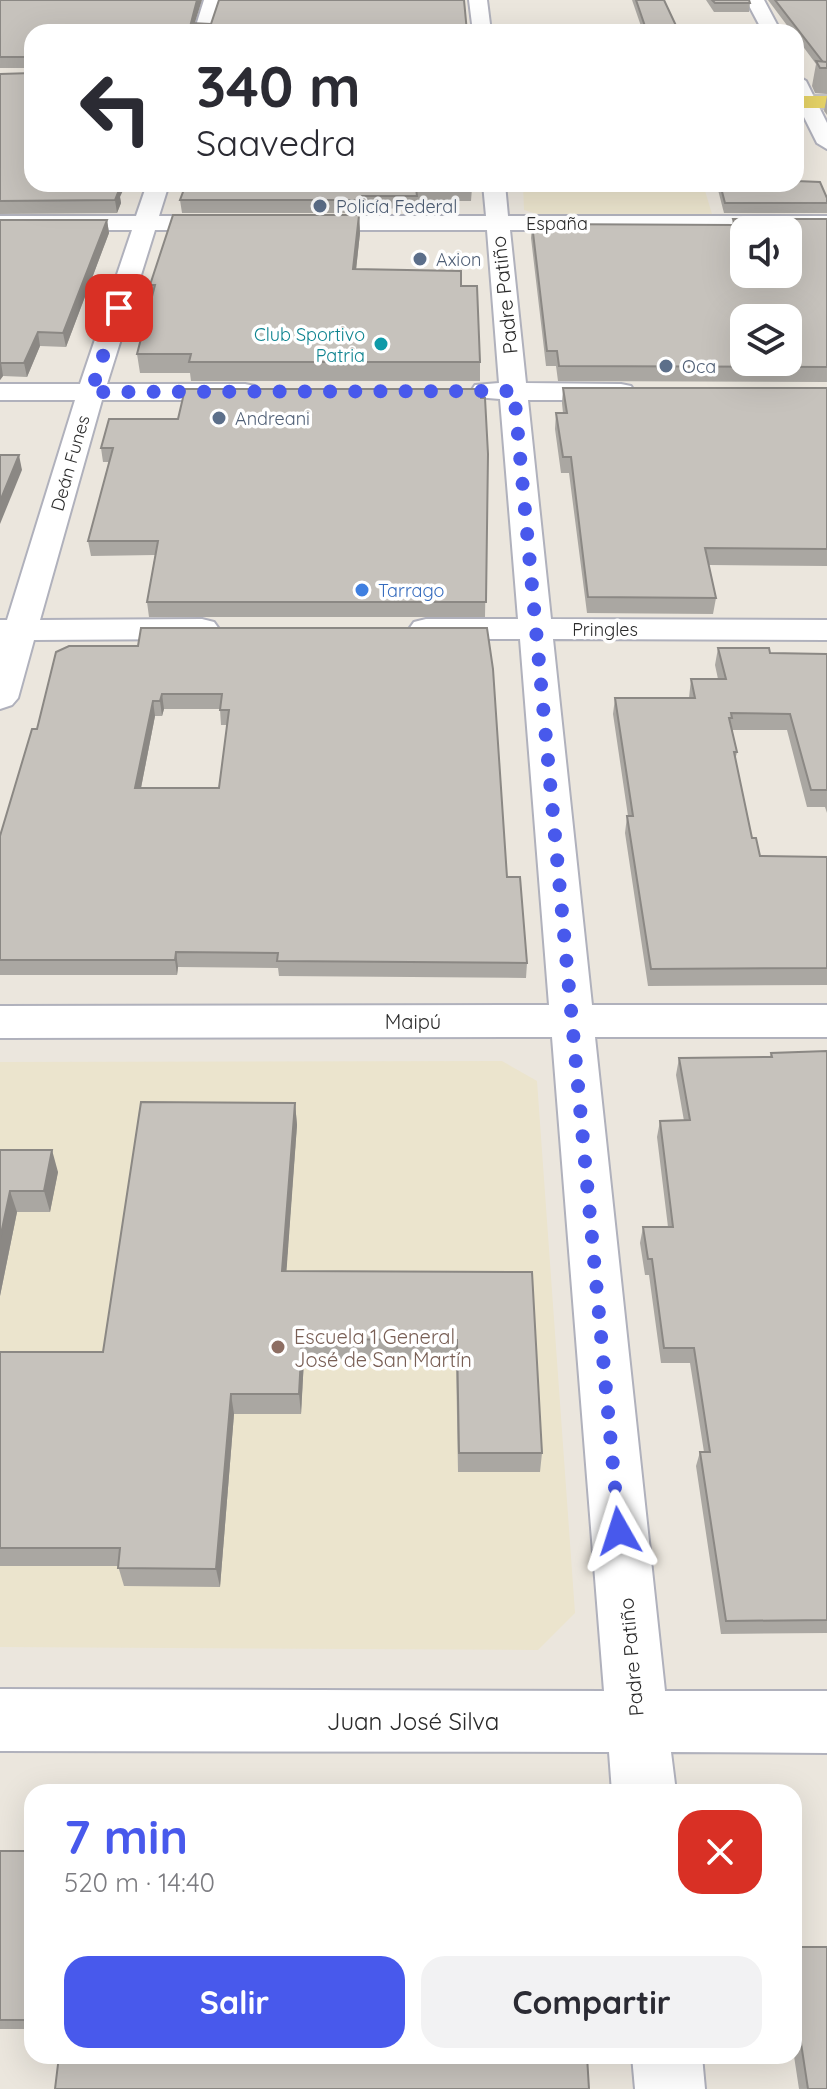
<!DOCTYPE html>
<html lang="es">
<head>
<meta charset="utf-8">
<style>
	:root { --surface:#fff; --page:#f2f2f3; --text:#2b2b33; --muted:#7c7c81; --accent:#4859ec }
	body { margin:0; font-family:Quicksand,sans-serif; background:var(--page); color:var(--text); height:100vh; display:flex; flex-direction:column; font-size:30px; white-space:nowrap }
	* { box-sizing:border-box; margin:0 }
	p { font-size:26px; color:var(--muted) }
	.icon { flex:none; width:44px; height:44px; fill:none; stroke:currentColor; stroke-width:2; stroke-linecap:round; stroke-linejoin:round }
	.map { position:relative; flex:1; overflow:hidden }
	.details { position:absolute; left:24px; top:1784px; width:778px; height:280px; display:flex; flex-direction:column; background:var(--surface); border-radius:24px; box-shadow:0 8px 32px #0002 }
	.details>* { flex:none }
	.banner { position:absolute; left:24px; top:24px; width:780px; height:168px; border-radius:24px; box-shadow:0 8px 32px #0002; background:#fff; color:var(--text); overflow:hidden }
	.tools { position:absolute; left:730px; top:216px; display:grid; gap:16px }
	.tools a { display:grid; place-items:center; width:72px; height:72px; border-radius:16px; background:var(--surface); box-shadow:0 8px 32px #0002; font-size:40px }
	.pin { position:absolute; display:grid; place-items:center; width:68px; height:68px; color:#fff; margin:-34px; border-radius:16px; box-shadow:0 4px 12px #0006 }
	.me { position:absolute; width:88px; margin:-44px; rotate:354deg; stroke-linejoin:round; filter:drop-shadow(0 0 6px #0008) }
	.turn { display:flex; align-items:center; gap:28px; height:168px; padding:0 40px; font-size:36px }
	.turn .icon { width:104px; height:104px; stroke-width:2.5 }
	.turn b { display:block; font-size:56px; line-height:68px }
	.round { display:grid; place-items:center; flex:none; width:84px; height:84px; border-radius:24px; background:var(--page) }
	.summary { display:flex; align-items:center; justify-content:space-between; height:136px; padding:0 40px }
	h1 { font-size:48px; font-weight:700; line-height:60px; color:var(--accent) }
	.primary-button { display:flex; gap:16px; margin-top:auto; padding:16px 40px }
	.primary-button a { flex:1; height:92px; border-radius:24px; background:var(--accent); color:#fff; font-size:32px; font-weight:700; line-height:92px; text-align:center }
	.primary-button a+a { background:var(--page); color:var(--text) }
	.map>svg:first-child { display:block }
	.education { fill:#ebe4cd }
	.lines { fill:none; stroke-linecap:round; stroke-linejoin:round }
	.minor-casing { stroke:#b0b1bc; stroke-width:4 }
	.major-casing { stroke:#c3c3c3; stroke-width:4 }
	.minor { fill:#fff; fill-rule:evenodd }
	.major { fill:#e6d367; fill-rule:evenodd }
	.wall { fill:#aaa7a2; fill-rule:evenodd }
	.shaded-wall { fill:#8b8884 }
	.building { fill:#c6c2bc; stroke:#8b8884; stroke-width:2; fill-rule:evenodd }
	.route { stroke:#4859ec; stroke-width:14; stroke-dasharray:0 25.2 }
	.service-dot { fill:#5c6f8a; stroke:#fff; stroke-width:3 }
	.culture-dot { fill:#0f9aa8; stroke:#fff; stroke-width:3 }
	.shop-dot { fill:#3f7fe0; stroke:#fff; stroke-width:3 }
	.education-dot { fill:#8d6e63; stroke:#fff; stroke-width:3 }
	.labels { text-anchor:middle; dominant-baseline:central; stroke-width:7; stroke-linejoin:round; paint-order:stroke }
	.far-service-label { font-size:18px; fill:#4e5e75; stroke:#fff; text-anchor:start }
	.far-street-label { font-size:18px; fill:#2a2a2a; stroke:#fff }
	.far-culture-label { font-size:18px; fill:#0d838f; stroke:#fff; text-anchor:end }
	.far-shop-label { font-size:18px; fill:#366cbe; stroke:#fff; text-anchor:start }
	.street-label { font-size:20px; fill:#2a2a2a; stroke:#fff }
	.education-label { font-size:20px; fill:#785e54; stroke:#fff; text-anchor:start }
	.near-street-label { font-size:24px; fill:#2a2a2a; stroke:#fff }
</style>
</head>
<body>
<div class="map">
<svg width="827" height="2089" viewBox="0 0 827 2089">
	<rect width="100%" height="100%" fill="#ebe6dd"/>
	<g class="education">
		<polygon points="523,184 703,184 712,214 537,214 524,210"/>
		<polygon points="502,1061 537,1081 575,1613 538,1650 0,1647 0,1062"/>
	</g>
	<g class="lines">
		<g class="minor-casing">
			<g id="minor">
				<polygon points="204,0 222,0 212,32 194,32"/>
				<polygon points="469,0 487,0 491,32 473,32"/>
				<polygon points="746,0 764,0 781,32 763,32"/>
				<polygon points="796,75 806,81 827,123 827,149 817,143 796,101"/>
				<polygon points="147,184 169,184 159,216 230,216 238,218 242,223 238,228 230,230 155,230 107,384 245,384 255,386 259,392 255,398 245,400 102,400 40,620 202,619 214,622 219,629 214,636 202,639 34,640 18,698 12,705 0,709 0,620 7,620 75,400 0,400 0,384 80,384 132,230 0,230 0,216 136,216"/>
				<polygon points="483,184 505,184 508,216 827,216 827,230 510,230 526,383 621,384 631,386 635,392 631,398 621,400 528,400 551,619 827,620 827,640 553,639 592,1005 827,1005 827,1037 595,1037 665,1691 827,1691 827,1753 671,1752 676,1792 612,1792 609,1752 0,1751 0,1689 604,1691 552,1037 0,1038 0,1006 549,1005 520,639 426,639 414,636 409,629 414,622 426,619 518,619 500,399 475,397 471,391 475,385 499,383 487,230 298,230 290,228 286,223 290,218 298,216 486,216"/>
				<polygon points="632,2056 702,2056 705,2089 635,2089"/>
			</g>
		</g>
		<g class="major-casing">
			<rect id="major" x="796" y="96" width="31" height="12"/>
		</g>
		<use href="#minor" class="minor"/>
		<use href="#major" class="major"/>
	</g>
	<g class="wall">
		<polygon points="0,0 195,23 32,32 32,68 0,68"/>
		<polygon points="632,0 664,0 679,32 643,32"/>
		<polygon points="706,0 749,0 750,3 749,12 714,12"/>
		<polygon points="768,0 827,0 827,94 815,93 812,86 816,64 796,37 796,32 792,32"/>
		<polygon points="0,74 120,197 121,203 117,213 0,214"/>
		<polygon points="827,96 827,115 824,111"/>
		<polygon points="186,184 472,188 471,201 417,201 417,208 363,209 362,213 182,213 180,200"/>
		<polygon points="719,184 796,184 827,198 827,213 724,213 718,190"/>
		<polygon points="359,215 360,233 356,270 461,286 480,362 480,381 191,381 190,373 140,373 137,354 152,299 150,285"/>
		<polygon points="733,219 827,219 827,382 558,381 556,366 546,366 531,238 532,224 732,225"/>
		<polygon points="0,220 107,220 109,233 66,347 40,346 27,377 3,376 0,380"/>
		<polygon points="563,388 827,388 827,566 709,565 716,598 713,614 587,613 569,473 561,473 555,429 556,413 563,413 562,403"/>
		<polygon points="101,448 488,454 485,617 149,617 147,602 155,555 91,556 88,541 110,462 103,462"/>
		<path d="M141,628L507,877L527,963L526,978L279,976L278,968L178,967L177,975H0V836L37,729L138,646ZM164,709H220L221,725H227L219,788H141L155,716H162Z"/>
		<polygon points="718,648 770,653 827,654 827,813 825,807 807,807 787,730 732,730 737,752 735,761 752,838 760,856 827,857 827,985 648,986 625,833 627,816 628,816 613,714 615,698 689,698 691,679 718,679 715,665"/>
		<polygon points="827,1051 827,1633 721,1634 696,1466 700,1452 704,1452 690,1363 661,1363 649,1275 645,1275 640,1243 643,1227 668,1227 657,1137 660,1121 684,1121 676,1075 679,1058 770,1057 771,1053"/>
		<polygon points="295,1103 297,1125 286,1271 532,1272 542,1453 540,1472 458,1472 456,1360 304,1359 301,1414 234,1414 220,1587 124,1586 118,1566 0,1566 0,1352 103,1352"/>
		<polygon points="0,1150 58,1172 50,1212 17,1212 0,1296"/>
		<rect x="0" y="1851" width="32" height="178"/>
		<polygon points="794,1947 827,2089 799,2089 794,2056"/>
	</g>
	<g class="shaded-wall">
		<polygon points="197,0 202,0 192,32 191,23"/>
		<polygon points="119,184 126,184 120,197 121,203 117,213 115,200 116,190"/>
		<polygon points="359,215 360,233 354,288 353,269"/>
		<polygon points="107,220 109,233 66,347 63,333"/>
		<polygon points="38,332 40,346 27,377 24,363"/>
		<polygon points="1,362 3,376 0,380 0,363"/>
		<polygon points="19,455 22,470 0,524 0,501"/>
		<polygon points="162,694 164,709 162,716 160,701"/>
		<polygon points="153,701 155,716 138,803 135,788"/>
		<polygon points="176,952 178,967 177,975 175,960"/>
		<polygon points="295,1103 297,1125 285,1292 282,1271"/>
		<polygon points="52,1150 58,1172 50,1212 44,1191"/>
		<polygon points="10,1191 17,1212 0,1296 0,1239"/>
		<polygon points="302,1339 304,1359 301,1414 299,1394"/>
		<polygon points="231,1394 234,1414 220,1587 216,1569"/>
	</g>
	<g class="building">
		<polygon points="0,0 197,0 191,23 211,24 219,0 464,0 467,32 32,32 32,58 30,57 0,57"/>
		<polygon points="636,0 664,0 679,32 647,32"/>
		<polygon points="712,0 749,0 750,3 715,3"/>
		<polygon points="775,0 827,0 827,62 823,62"/>
		<polygon points="816,61 827,62 827,68 820,68"/>
		<polygon points="32,73 32,184 119,184 116,190 119,190 115,200 0,201 0,74"/>
		<polygon points="796,181 820,182 827,198 827,203 725,203 720,184 796,184"/>
		<polygon points="186,184 471,184 472,188 416,188 417,196 362,196 362,200 180,200"/>
		<polygon points="173,215 359,215 353,269 461,271 461,286 477,286 480,362 189,362 191,354 137,354 155,285 150,285"/>
		<path d="M733,219H827V367L559,366L557,351H547L532,224L735,225ZM744,230H788V274H744ZM744,318H788V362H744Z"/>
		<polygon points="0,220 107,220 63,333 38,332 24,363 0,363"/>
		<polygon points="563,388 827,388 827,549 705,548 716,598 588,597 571,457 563,457 556,413 567,413"/>
		<polygon points="185,389 481,389 481,398 485,398 488,454 486,602 147,602 158,541 88,541 113,448 101,448 109,419 178,419"/>
		<polygon points="0,455 19,455 0,501"/>
		<path d="M141,628H487L493,669L507,877H520L527,963L277,961L278,953L176,952L175,960H0V836L32,729H37L56,652L69,646H138ZM162,694H222L220,710H229L219,788H135L153,701H160Z"/>
		<polygon points="718,648 769,648 770,653 827,654 827,790 811,790 790,714 731,713 732,718 729,718 737,752 734,752 752,838 756,838 760,856 827,857 827,968 651,969 627,816 633,816 615,698 695,698 691,679 726,679"/>
		<polygon points="827,1051 827,1620 726,1621 700,1452 710,1452 694,1348 664,1348 652,1259 648,1259 643,1227 673,1227 660,1121 690,1120 679,1058 772,1057 771,1053"/>
		<polygon points="141,1102 295,1103 282,1271 532,1272 542,1453 459,1453 457,1340 302,1339 299,1394 231,1394 216,1569 118,1568 120,1548 0,1548 0,1352 103,1352"/>
		<polygon points="0,1150 52,1150 44,1191 10,1191 0,1239"/>
		<rect x="0" y="1851" width="32" height="169"/>
		<polygon points="794,1947 827,1947 827,2089 808,2089 794,1997"/>
		<polygon points="59,2056 587,2056 589,2089 55,2089"/>
	</g>
	<g class="lines">
		<polyline class="route" points="119,308 91,392 514,391 619,1531"/>
	</g>
	<g class="service-dot">
		<circle cx="320" cy="206" r="8"/>
		<circle cx="420" cy="259" r="8"/>
		<circle cx="666" cy="366" r="8"/>
		<circle cx="219" cy="418" r="8"/>
	</g>
	<circle class="culture-dot" cx="381" cy="344" r="8"/>
	<circle class="shop-dot" cx="362" cy="590" r="8"/>
	<circle class="education-dot" cx="278" cy="1347" r="8"/>
	<g class="labels">
		<g class="far-service-label">
			<text x="336" y="206">Policía Federal</text>
			<text x="436" y="259">Axion</text>
			<text x="682" y="366">Oca</text>
			<text x="235" y="418">Andreani</text>
		</g>
		<g class="far-street-label">
			<text x="557" y="223">España</text>
			<text transform="translate(70 463) rotate(-74)">Deán Funes</text>
			<text x="605" y="629">Pringles</text>
		</g>
		<g class="far-culture-label">
			<text x="365" y="334">Club Sportivo<tspan x="365" dy="21">Patria</tspan></text>
		</g>
		<g class="far-shop-label">
			<text x="378" y="590">Tarrago</text>
		</g>
		<g class="street-label">
			<text transform="translate(504 295) rotate(-96)">Padre Patiño</text>
			<text x="413" y="1021">Maipú</text>
			<text transform="translate(631 1657) rotate(-95)">Padre Patiño</text>
		</g>
		<g class="education-label">
			<text x="294" y="1336">Escuela 1 General<tspan x="294" dy="23">José de San Martín</tspan></text>
		</g>
		<g class="near-street-label">
			<text x="413" y="1721">Juan José Silva</text>
		</g>
	</g>
</svg>
<div class="tools">
<a><svg class="icon" aria-label="sound" viewBox="0 0 24 24"><path d="M4 9h4l5-4v14l-5-4H4zM17 9q2 3 0 6"/></svg></a>
<a><svg class="icon" aria-label="layers" viewBox="0 0 24 24"><path d="M12 4l9 5-9 5-9-5zM3 14l9 5 9-5"/></svg></a>
</div>
<div class="pin" style="left:119px;top:308px;background:#d93025"><svg class="icon" aria-label="arrive" viewBox="0 0 24 24"><path d="M6 21V4h12l-3 4 3 4H6"/></svg></div>
<svg class="me" style="left:619px;top:1531px" viewBox="-20 -20 40 40"><path d="M0-17L14 15 0 8-14 15z" fill="#4859ec" stroke="#fff" stroke-width="4"/></svg>
<div class="banner">
<div class="turn"><svg class="icon" aria-label="left" viewBox="0 0 24 24"><path d="M17 20v-9H6M10 6l-5 5 5 5"/></svg><div><b>340 m</b>Saavedra</div></div>
</div>
<section class="details">
<div class="summary"><div><h1>7 min</h1><p>520 m · 14:40</p></div><a class="round" style="background:#d93025;color:#fff"><svg class="icon" aria-label="close" viewBox="0 0 24 24"><path d="M6 6l12 12M18 6L6 18"/></svg></a></div>
<div class="primary-button"><a>Salir</a><a>Compartir</a></div>
</section>
</div>
</body>
</html>
